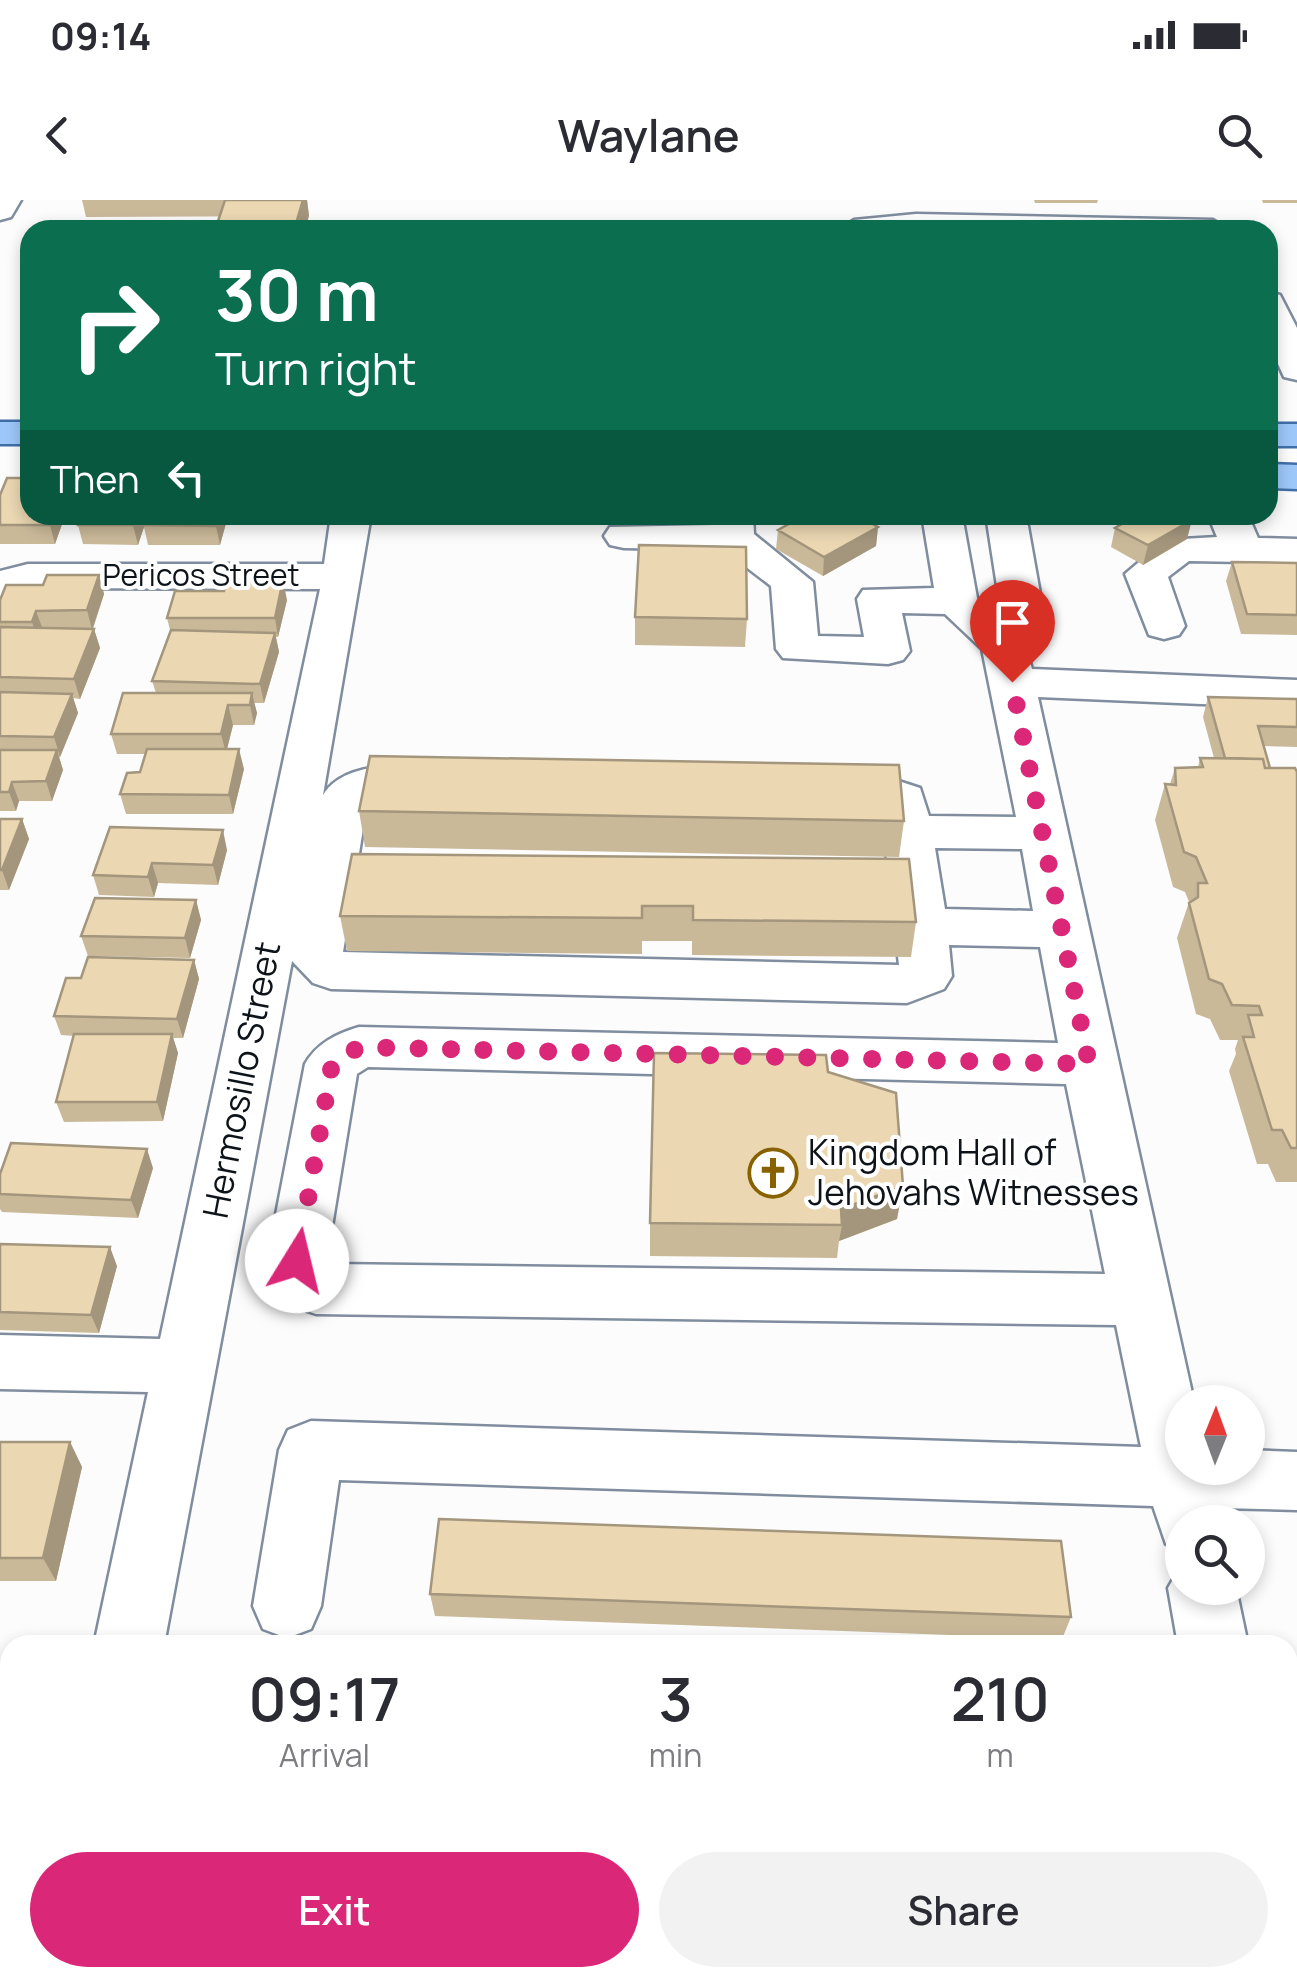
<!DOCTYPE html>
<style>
:root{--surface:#fff;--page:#f2f2f3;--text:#2b2b33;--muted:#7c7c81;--accent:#db2777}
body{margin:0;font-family:Manrope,sans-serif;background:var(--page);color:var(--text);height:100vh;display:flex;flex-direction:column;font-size:38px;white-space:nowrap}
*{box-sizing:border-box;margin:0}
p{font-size:32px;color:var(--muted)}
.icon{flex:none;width:55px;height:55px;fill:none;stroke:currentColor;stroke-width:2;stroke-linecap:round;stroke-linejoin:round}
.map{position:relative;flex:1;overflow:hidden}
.details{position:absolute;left:0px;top:1435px;width:1298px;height:352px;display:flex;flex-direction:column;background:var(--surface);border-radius:30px 30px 0 0;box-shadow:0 5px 15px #0003}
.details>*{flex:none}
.guide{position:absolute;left:20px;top:20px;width:1258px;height:305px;border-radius:30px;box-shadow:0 5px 15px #0003;background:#0b6e4f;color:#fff;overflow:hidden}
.needle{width:65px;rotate:1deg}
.fabs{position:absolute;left:1165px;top:1185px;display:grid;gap:20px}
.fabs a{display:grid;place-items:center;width:100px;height:100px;border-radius:50%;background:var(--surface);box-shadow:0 5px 15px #0003;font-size:50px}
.pin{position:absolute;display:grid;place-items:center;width:85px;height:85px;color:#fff;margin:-102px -42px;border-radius:50% 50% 50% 0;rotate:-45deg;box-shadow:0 0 10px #0007}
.pin .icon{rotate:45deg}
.me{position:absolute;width:110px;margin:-55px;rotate:9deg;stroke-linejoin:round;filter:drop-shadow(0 0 8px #0008)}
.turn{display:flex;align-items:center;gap:35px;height:210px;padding:0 30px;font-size:45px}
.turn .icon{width:130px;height:130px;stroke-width:2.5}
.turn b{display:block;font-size:70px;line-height:85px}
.then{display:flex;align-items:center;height:95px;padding:0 30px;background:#0003;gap:20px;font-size:38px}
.eta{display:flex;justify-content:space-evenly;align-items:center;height:170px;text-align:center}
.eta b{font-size:60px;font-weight:600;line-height:70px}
.primary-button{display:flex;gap:20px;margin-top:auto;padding:20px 30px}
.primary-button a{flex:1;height:115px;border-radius:60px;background:var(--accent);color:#fff;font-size:40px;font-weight:600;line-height:115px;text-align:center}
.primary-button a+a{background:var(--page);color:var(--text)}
.status{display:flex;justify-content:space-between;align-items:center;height:70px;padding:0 50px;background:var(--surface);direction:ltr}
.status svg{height:28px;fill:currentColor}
header{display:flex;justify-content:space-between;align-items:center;height:130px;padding:0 30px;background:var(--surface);font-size:45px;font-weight:600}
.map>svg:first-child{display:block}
</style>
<div class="status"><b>09:14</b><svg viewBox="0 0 49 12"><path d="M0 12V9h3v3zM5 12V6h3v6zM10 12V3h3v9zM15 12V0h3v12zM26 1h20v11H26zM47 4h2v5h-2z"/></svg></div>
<header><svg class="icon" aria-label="back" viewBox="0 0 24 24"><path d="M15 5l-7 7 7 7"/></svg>Waylane<svg class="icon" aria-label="search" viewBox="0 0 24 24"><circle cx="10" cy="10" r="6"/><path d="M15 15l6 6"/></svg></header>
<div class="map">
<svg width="1297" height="1787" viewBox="0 0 1297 1787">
<rect width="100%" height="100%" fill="#fcfcfc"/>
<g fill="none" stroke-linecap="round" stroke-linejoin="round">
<g stroke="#7f8d9f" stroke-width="5">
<path id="minor" d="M0,0H21L11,17L0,20Z
M916,14L1213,20L1229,30H838L854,20Z
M1268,92L1280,95L1297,128V180L1284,177L1268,142Z
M331,315H371L323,595C347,557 419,564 458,574L465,585L458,596L441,600H371L367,604L343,752L899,765L881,608L810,600L803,589L810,578L877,574L920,588L929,616L1016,617L982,449L945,414L902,413L910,451L903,460L888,464L783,458L776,449L771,386L724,350L624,348L610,345L604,336L610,327L713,325V315H753L754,334L813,382L818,436L864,437L857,399L863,390L934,388L922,315H962L977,398L994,413L999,399L986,315H1026L1041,399L1025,445L1032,469L1297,480V508L1038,497L1194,1202H1182V1268H1248V1250L1297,1252V1310L1219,1308L1222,1322H1182V1350L1166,1344L1153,1306L339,1280L321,1406L311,1429L287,1438L263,1429L253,1406L279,1250L288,1230L311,1221L1141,1247L1116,1125L316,1114L295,1107L267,1061L305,864C317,843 336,834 359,827L1058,843L1040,747L949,745L952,776L944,789L907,803L331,789L313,783L292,761L164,1445H94L148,1192L0,1189V1135L160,1139L320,389L30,388L0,397V371L28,364H324ZM935,648L1022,649L1033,711L945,709ZM368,867L1066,884L1105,1074L332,1064L327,1057L357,874Z
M1208,315H1248L1258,338L1297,339V363L1189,361L1168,377L1185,426L1179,435L1164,439L1149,435L1125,374L1165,340L1217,337Z
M1182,1364V1388H1236L1248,1445H1178L1168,1388Z
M1288,1743L1297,1747V1787H1241L1239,1778H1288Z
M24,1778H102L100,1787H22Z
M582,1778H1127L1131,1787H586Z"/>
</g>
<g stroke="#406fa8" stroke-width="5">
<path id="major" d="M0,222H30V244H0Z
M1268,224H1297V246H1268Z
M1268,264L1297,265V289L1268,288Z"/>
</g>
<use href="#minor" fill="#fff" fill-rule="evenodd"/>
<use href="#major" fill="#9dc7f9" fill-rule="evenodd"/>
</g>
<path fill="#cab999" d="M82,0H307L309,16L86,17Z
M1034,0H1098L1097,3H1035Z
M1262,0H1297V3H1263Z
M0,295L30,315H65L55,344H0Z
M147,315H249L228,316L220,345H148L144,327L138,345L83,344L78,325L146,319Z
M878,327L876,346L823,376L776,349L778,330Z
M1115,328L1187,339L1143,365L1111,347Z
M1232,362L1297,363V435L1241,434L1226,381Z
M99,375L104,394L93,429H94L100,448L80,499L73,498L78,513L60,557H59L63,570L52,601H19L16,611H0V400Z
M287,400L278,437H276L279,452L264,503H254L257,513L254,525H233L227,549L244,569L233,614H126L120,594L140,572L146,554H117L111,534L156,493L152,481L170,430L167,418Z
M635,417L747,419L745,447L635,445Z
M1208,497L1297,499V547L1264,546L1270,568L1297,572V982H1276L1268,964H1257L1229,871L1236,854L1235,849L1238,840H1220L1210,819L1196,814L1177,738L1189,702L1185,692L1173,687L1155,620L1165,584H1170L1175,568L1198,567L1200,558H1214L1203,517Z
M359,611L904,621L899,657L365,647Z
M0,619H22L29,639L9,690H0Z
M110,627L227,650L218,685L158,683L154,697L99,695L93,675Z
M352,654L916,722L911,757L692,755V741H642V754L347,751L340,716Z
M196,700L201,720L190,758L88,756L81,736Z
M194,760L199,779L183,838H173L178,853L163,921L64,922L56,902L74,836L61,835L54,816L81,778Z
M828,872L903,986L897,1019L839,1041L837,1058L650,1056V1023Z
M153,968L138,1018L2,1012L0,1009V974Z
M0,1044L117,1066L99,1133L0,1130Z
M0,1242H70L82,1267L56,1381H0Z
M430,1394L1071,1417L1062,1439L435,1416Z"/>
<path fill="#a4967d" d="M303,0H307L309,16L305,30H294Z
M53,315L65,316L55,344L50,325Z
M137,315H145L146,321L138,345L133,325Z
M219,315L228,316L220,345L216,326Z
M1192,320L1187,339L1143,365L1148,345Z
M878,327L876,346L823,376L824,357Z
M99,375L104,394L92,430L87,410Z
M283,380L287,400L278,437L275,418Z
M36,411L43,430L38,441L32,422Z
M94,429L100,448L80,499L74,479Z
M275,433L279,452L264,503L260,484Z
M252,493L257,513L254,525L250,505Z
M72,494L78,513L60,557L54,537Z
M228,505L233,525L226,553L221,534Z
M239,549L244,569L233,614L229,595Z
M57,550L63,570L52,601L46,581Z
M12,582L19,601L16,611L9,592Z
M22,619L29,639L9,690L2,670Z
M223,630L227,650L218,685L213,665Z
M152,663L158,683L154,697L148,677Z
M196,700L201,720L190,758L185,738Z
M194,760L199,779L183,838L177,819Z
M172,834L178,853L163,921L157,902Z
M147,949L153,968L138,1018L131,1000Z
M903,986L897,1019L839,1041L842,1025L841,1009Z
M110,1047L117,1066L99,1133L91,1115Z
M70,1242L82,1267L56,1381L43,1358Z"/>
<path fill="#ebd7b2" stroke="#a4967d" stroke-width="2.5" d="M225,0H303L294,30H215Z
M1023,24L1130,26L1132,30H1024Z
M7,278H30V315H53L50,325H0V295Z
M81,315H137L133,325H78Z
M147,315H219L216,326L143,325Z
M805,315H857L878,327L824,357L778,330Z
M1137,315H1183L1192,320L1148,345L1115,328Z
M639,345L746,347L747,419L635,417Z
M1232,362L1297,363V415L1247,414Z
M47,375H99L87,410L36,411L32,422H0V400L6,385H43Z
M227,380H283L275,418H167L175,391H224Z
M0,427L94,429L74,479L0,477Z
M171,430L275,433L260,484L152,481Z
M0,492L72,494L54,537L0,536Z
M123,493H252L250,505H228L221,534H111Z
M1208,497L1297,499V527L1258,526L1270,568H1265L1263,559L1225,558Z
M147,549H239L229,595L120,594L127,573L140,572Z
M0,550H57L46,581L12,582L9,592H0Z
M370,556L899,565L904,621L359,611Z
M1200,558L1263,559L1265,568H1295L1297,572V948H1291L1282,930H1272L1243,837H1254L1248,815H1262L1259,806L1232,805L1222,784L1209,779L1189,703L1198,697V683H1207L1196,657L1184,652L1165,584L1176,585L1175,568L1203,567Z
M0,619H22L2,670H0Z
M110,627L223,630L213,665L152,663L148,677L93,675Z
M352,654L909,659L916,722L693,720V706H642V718L340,716Z
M95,698L196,700L185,738L81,736Z
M88,757L194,760L177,819L54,816L66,778H81Z
M74,834H172L157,902H56Z
M654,853L826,855L828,872L896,893L903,986L841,1009L842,1025L650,1023Z
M11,943L147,949L131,1000L0,994V974Z
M0,1044L110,1047L91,1115L0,1112Z
M0,1242H70L43,1358H0Z
M439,1319L1061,1341L1071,1417L430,1394Z"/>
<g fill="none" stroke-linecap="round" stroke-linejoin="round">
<path stroke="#db2777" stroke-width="18" stroke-dasharray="0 32.4" d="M297,1061L332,864L359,847L1089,864L1012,482"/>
</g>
<defs>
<g id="church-ring" transform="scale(2.5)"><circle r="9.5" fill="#fff" stroke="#886200" stroke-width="1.5"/><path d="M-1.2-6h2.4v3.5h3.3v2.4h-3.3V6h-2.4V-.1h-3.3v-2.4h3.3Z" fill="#886200"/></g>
</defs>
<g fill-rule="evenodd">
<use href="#church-ring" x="773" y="973"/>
</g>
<g text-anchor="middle" stroke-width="8" stroke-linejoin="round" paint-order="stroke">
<g font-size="30" fill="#0d1319" stroke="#fff">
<text x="201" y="386">Pericos Street</text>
</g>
<g font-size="35" fill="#0d1319" stroke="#fff">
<text transform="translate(242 880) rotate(-79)" y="12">Hermosillo Street</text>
</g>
<g font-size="35" fill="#0d1319" stroke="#fff" text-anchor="start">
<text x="808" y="965">Kingdom Hall of<tspan x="808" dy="40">Jehovahs Witnesses</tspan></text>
</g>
</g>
</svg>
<div class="fabs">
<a><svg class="needle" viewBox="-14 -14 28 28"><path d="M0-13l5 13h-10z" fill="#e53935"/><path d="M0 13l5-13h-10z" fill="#7c7c81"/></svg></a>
<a><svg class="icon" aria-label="search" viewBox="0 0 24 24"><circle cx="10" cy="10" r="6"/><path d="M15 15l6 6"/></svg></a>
</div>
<div class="pin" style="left:1012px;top:482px;background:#d93025"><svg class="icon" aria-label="arrive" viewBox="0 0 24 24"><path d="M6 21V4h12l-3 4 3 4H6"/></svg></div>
<svg class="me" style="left:297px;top:1061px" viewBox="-20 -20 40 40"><circle r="19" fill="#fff"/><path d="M0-13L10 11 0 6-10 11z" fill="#db2777"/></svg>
<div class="guide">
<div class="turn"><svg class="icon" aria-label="right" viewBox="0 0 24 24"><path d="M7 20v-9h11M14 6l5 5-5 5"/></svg><div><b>30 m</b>Turn right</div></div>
<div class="then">Then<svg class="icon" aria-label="left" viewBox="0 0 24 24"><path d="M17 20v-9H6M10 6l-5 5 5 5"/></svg></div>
</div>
<section class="details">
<div class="eta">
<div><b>09:17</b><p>Arrival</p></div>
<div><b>3</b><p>min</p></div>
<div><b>210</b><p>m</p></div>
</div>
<div class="primary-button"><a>Exit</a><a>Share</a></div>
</section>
</div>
